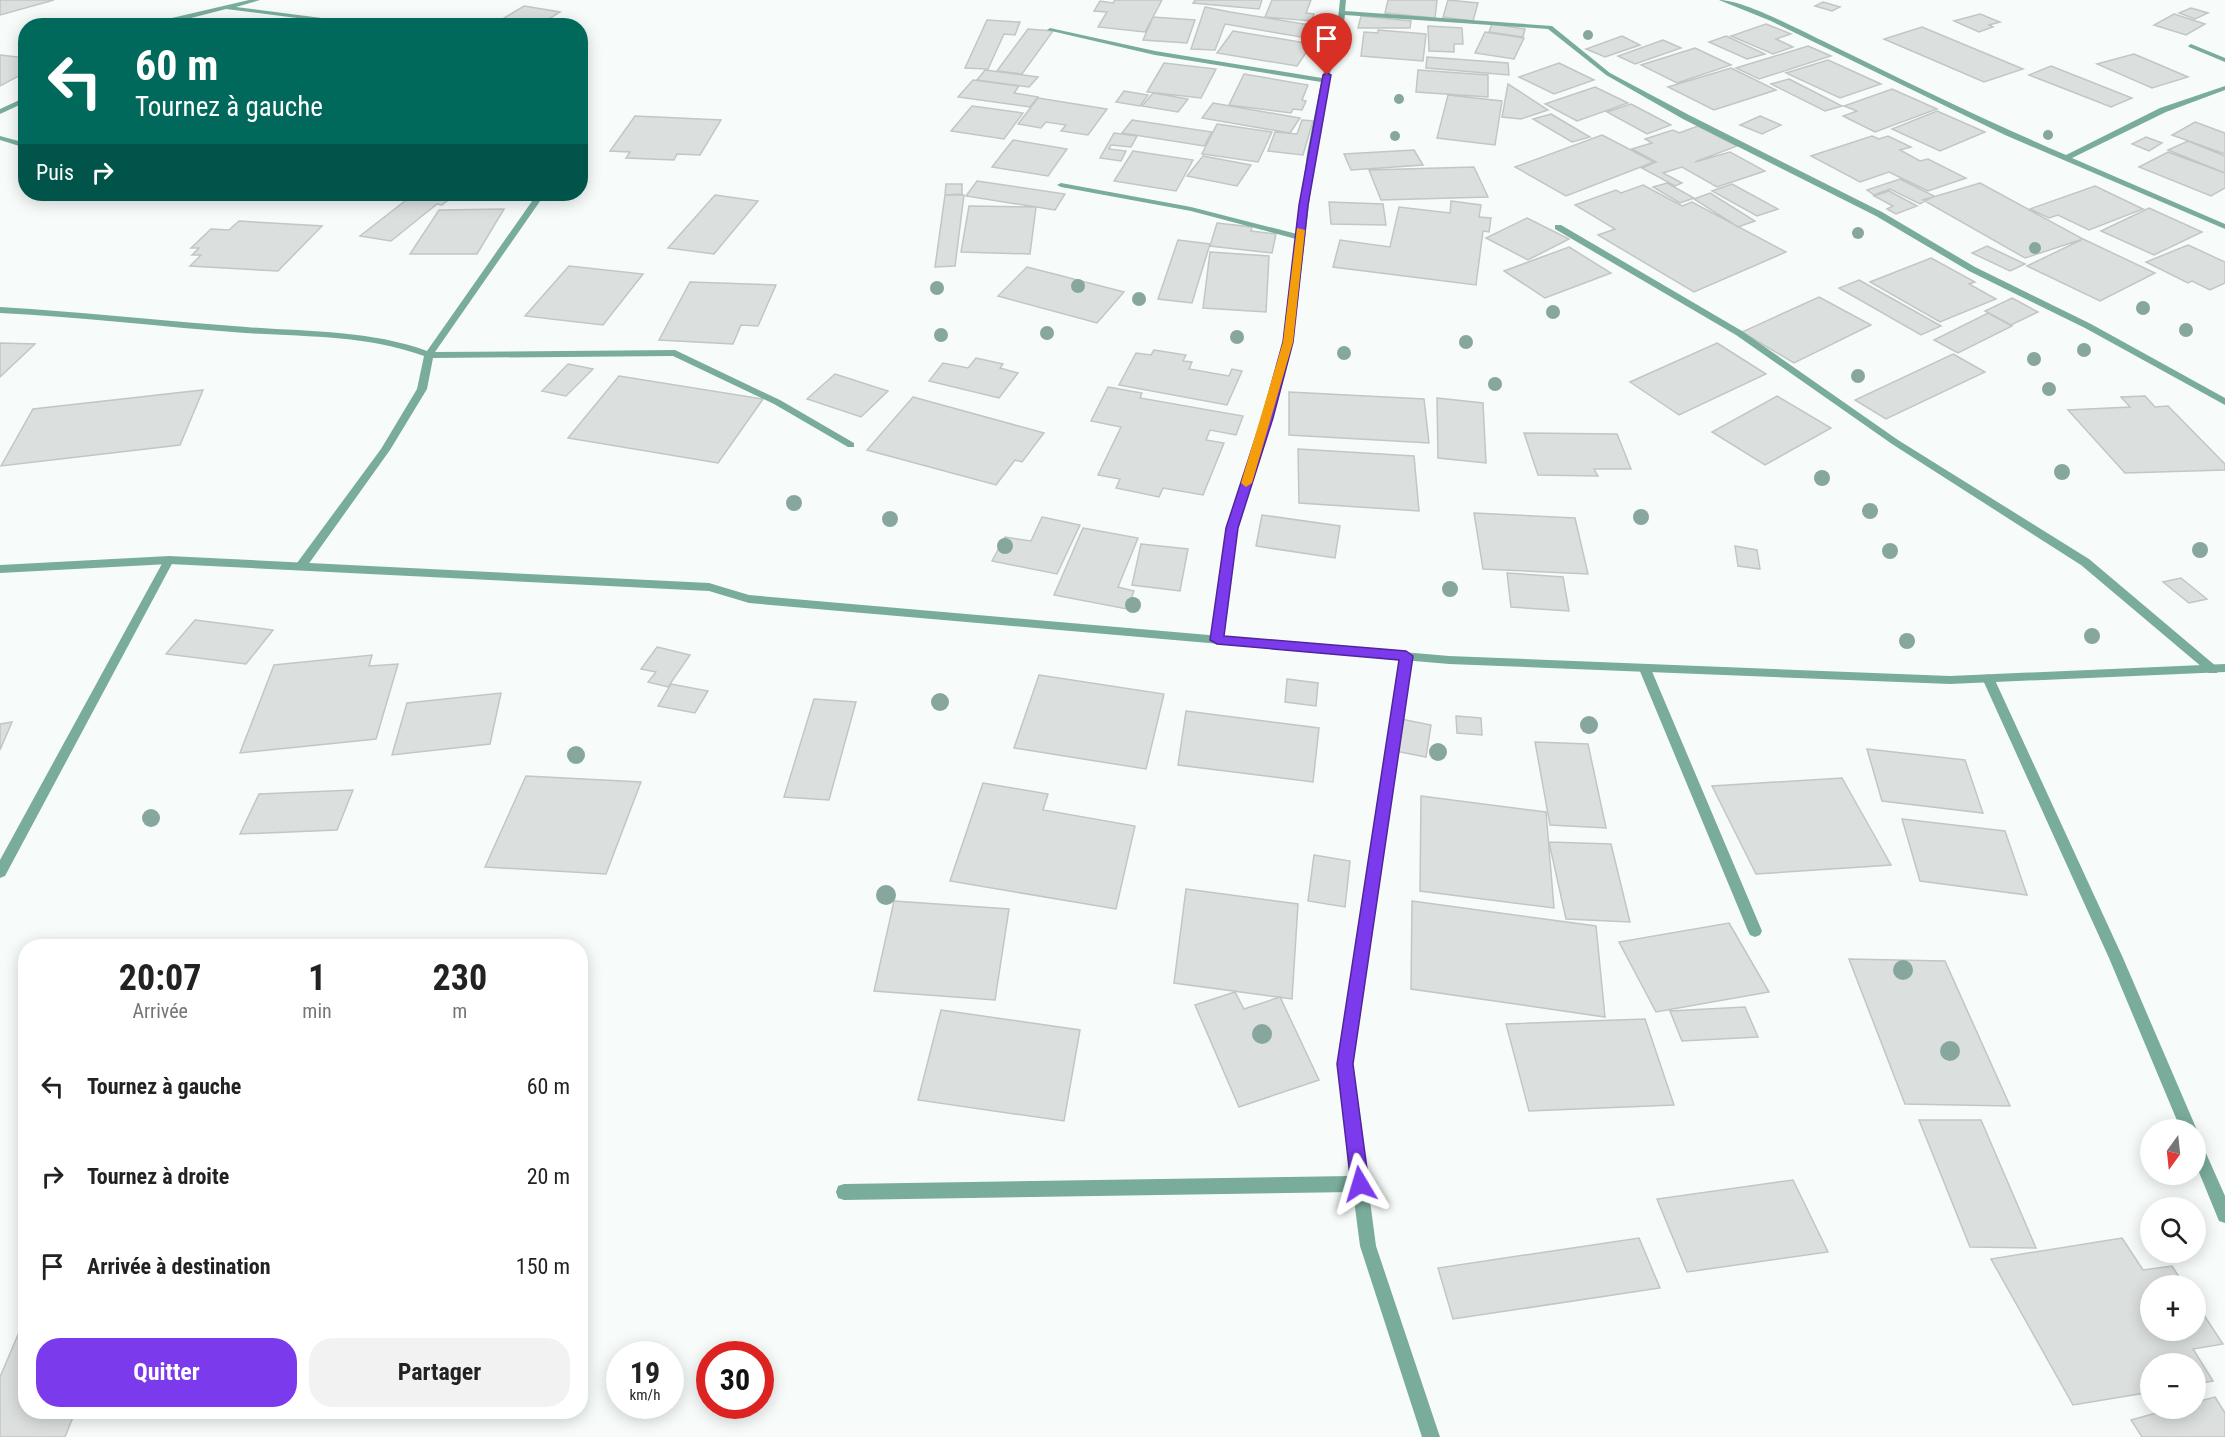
<!DOCTYPE html>
<html lang="fr">
<meta charset="utf-8">
<style>
:root{--surface:#fff;--page:#f2f2f2;--text:#222;--muted:#767676;--accent:#7c3aed}
body{margin:0;font-family:"Roboto Condensed",sans-serif;background:var(--page);color:var(--text);height:100vh;display:flex;flex-direction:column;font-size:22px;white-space:nowrap}
*{box-sizing:border-box;margin:0}
p{font-size:20px;color:var(--muted)}
.icon{flex:none;width:33px;height:33px;fill:none;stroke:currentColor;stroke-width:2;stroke-linecap:round;stroke-linejoin:round}
.map{position:relative;flex:1;overflow:hidden}
.side{position:absolute;left:18px;top:939px;width:570px;height:480px;display:flex;flex-direction:column;background:var(--surface);border-radius:24px;box-shadow:0 3px 15px #0003}
.side>*{flex:none}
.top-card{position:absolute;left:18px;top:18px;width:570px;height:183px;border-radius:24px;box-shadow:0 3px 15px #0003;background:#00695c;color:#fff;overflow:hidden}
.needle{width:39px;rotate:195deg}
.buttons{position:absolute;left:2140px;top:1119px;display:grid;gap:12px}
.buttons a{display:grid;place-items:center;width:66px;height:66px;border-radius:50%;background:var(--surface);box-shadow:0 3px 15px #0003;font-size:30px}
.speed{position:absolute;left:606px;top:1341px;display:flex;gap:12px;font-size:30px;font-weight:700;text-align:center}
.speed>*{display:grid;place-content:center;width:78px;height:78px;border-radius:50%;background:var(--surface);box-shadow:0 3px 15px #0003;line-height:1}
.speed small{font-size:15px;font-weight:400}
.speed .limit{border:9px solid #d22;background:#fff;color:#111}
.pin{position:absolute;display:grid;place-items:center;width:51px;height:51px;color:#fff;margin:-62px -26px;border-radius:50% 50% 50% 0;rotate:-45deg;box-shadow:0 0 6px #0007}
.pin .icon{rotate:45deg}
.me{position:absolute;width:66px;margin:-33px;rotate:353deg;stroke-linejoin:round;filter:drop-shadow(0 0 4px #0008)}
.turn{display:flex;align-items:center;gap:21px;height:126px;padding:0 18px;font-size:27px}
.turn .icon{width:78px;height:78px;stroke-width:2.5}
.turn b{display:block;font-size:42px;line-height:51px}
.then{display:flex;align-items:center;height:57px;padding:0 18px;background:#0003;gap:12px;font-size:22px}
.eta{display:flex;justify-content:space-evenly;align-items:center;height:102px;text-align:center}
.eta b{font-size:36px;font-weight:700;line-height:42px}
.primary-button{display:flex;gap:12px;margin-top:auto;padding:12px 18px}
.primary-button a{flex:1;height:69px;border-radius:24px;background:var(--accent);color:#fff;font-size:24px;font-weight:700;line-height:69px;text-align:center}
.primary-button a+a{background:var(--page);color:var(--text)}
ul{padding:0;list-style:none}
li{display:flex;align-items:center;gap:18px;height:90px;padding:0 18px}
li div{flex:1}
li b{display:block;font-size:22px}
li em{font-style:normal}
.map>svg:first-child{display:block}
</style>
<div class="map">
<svg width="2225" height="1437" viewBox="0 0 2225 1437">
<rect width="100%" height="100%" fill="#f7fcfa"/>
<path fill="#dbe0de" stroke="#c2c6c4" stroke-width="1.5" d="M0,0H54L0,15Z
M1115,0H1162L1145,32L1098,27L1107,12L1094,11L1100,1L1113,3Z
M1195,0H1262L1259,9L1193,3Z
M1272,0H1311L1306,13L1314,14L1312,21L1265,17Z
M1388,0H1437L1435,18L1385,13Z
M1448,0L1478,3L1473,21L1443,17Z
M1823,2L1840,7L1832,11L1815,6Z
M524,6L560,12L538,26H491Z
M1205,7L1230,12L1323,27L1319,40L1225,24L1215,50L1191,49Z
M2191,8L2208,13L2195,19L2179,13Z
M1980,14L2000,22L1989,25L1993,27L1979,32L1954,21Z
M2174,14L2205,24L2186,35L2154,25Z
M1361,16L1411,21L1410,28H1358Z
M1153,17L1195,20L1187,43L1143,40Z
M987,20L1020,22L1015,35L1004,34L988,69L965,68Z
M1492,24L1525,29L1523,37L1489,32Z
M1766,24L1791,34L1776,39L1793,47L1773,54L1731,36Z
M1428,26L1462,28L1463,44H1454V52L1429,51Z
M1922,27L2023,69L1984,82L1884,39Z
M1028,29L1053,31L1022,74L997,71Z
M1378,30L1426,34L1423,61L1361,56L1364,32L1378,33Z
M1233,31L1312,44L1297,66L1217,53Z
M1485,32L1524,38L1514,59L1475,53Z
M1622,36L1640,45L1605,57L1586,49Z
M1726,36L1765,54L1747,59L1709,42Z
M1663,40L1681,48L1635,64L1618,56Z
M1808,46L1831,56L1759,79L1736,68Z
M1695,48L1731,65L1677,83L1641,65Z
M2134,54L2188,77L2152,88L2097,64Z
M0,55L26,58V72L0,86Z
M1427,57L1508,63L1509,75L1426,68Z
M1828,60L1881,84L1840,98L1786,73Z
M1164,63L1216,69L1201,98L1147,92Z
M1559,63L1594,80L1554,94L1519,77Z
M2051,66L2132,98L2111,107L2029,75Z
M1731,68L1776,90L1714,110L1668,87Z
M985,70L1038,77L1029,87L977,80Z
M1418,70L1488,75V97L1416,92Z
M1244,74L1308,85L1302,100L1306,101L1302,110L1293,109L1291,113L1229,105Z
M1789,79L1842,106L1825,111L1771,84Z
M973,80L1019,86L1014,93L1038,97L1030,107L958,97Z
M1508,84L1548,110L1521,119L1502,117Z
M1595,87L1628,103L1577,121L1545,104Z
M1892,89L1937,109L1875,132L1843,116L1857,111L1844,106Z
M1124,91L1148,95L1140,106L1116,102Z
M1153,93L1188,99L1178,112L1142,106Z
M1448,95L1502,101L1495,145L1437,138Z
M1038,98L1107,109L1088,135L1061,131L1066,125L1046,122L1041,128L1018,124Z
M1213,103L1300,118L1290,133L1202,118Z
M1631,104L1671,125L1647,134L1607,112Z
M972,106L1023,113L1004,139L951,131Z
M1937,111L1985,132L1940,151L1892,129Z
M1551,114L1590,137L1572,142L1533,119Z
M635,116L721,120L700,155L677,154L674,160L626,158L630,152L610,151Z
M1760,116L1781,125L1762,134L1740,125Z
M1132,120L1212,132L1204,146L1122,133Z
M1302,120L1313,121L1303,155L1268,151L1275,132L1297,134Z
M2195,122L2225,133V154L2172,135Z
M1217,124L1272,132L1258,162L1202,154Z
M1698,126L1737,146L1695,162L1730,152L1765,171L1717,187L1682,167L1663,173L1682,183L1675,186L1642,168L1656,162L1632,149L1652,143L1645,139L1673,130L1679,133Z
M1114,133L1137,136L1131,147L1111,145L1109,149L1126,151L1121,161L1100,158Z
M1602,135L1654,162L1566,196L1515,167Z
M1872,136L1879,139L1888,136L1911,147L1900,150L1920,161L1928,159L1966,178L1928,191L1889,172L1860,182L1811,156Z
M2146,137L2162,143L2149,151L2132,144Z
M1013,140L1067,149L1048,176L992,167Z
M2188,141L2225,156V173L2168,150Z
M1414,150L1423,165L1351,170L1344,154Z
M1133,151L1193,160L1176,191L1114,181Z
M2168,152L2225,173V188L2211,196L2139,167Z
M1203,156L1251,165L1237,186L1187,176Z
M1474,167L1488,197L1381,200L1369,170Z
M1900,179L1934,196L1920,204L1890,189L1874,195L1867,190Z
M977,181L1065,194L1055,210L966,196Z
M1667,183L1694,198L1680,203L1653,187Z
M1980,183L2083,239L2025,258L1923,200Z
M946,184H962V194L945,195Z
M1732,184L1778,209L1757,216L1712,191Z
M1643,185L1682,206L1692,202L1786,252L1694,292L1598,235L1615,229L1575,205L1616,190L1621,193Z
M2095,186L2143,209L2089,230L2058,215L2049,218L2030,209Z
M1889,191L1917,206L1896,214L1887,209L1893,206L1874,196Z
M1710,193L1755,221L1738,227L1694,199Z
M414,194H456L442,205L437,204L391,241L360,236Z
M715,195L758,201L714,254L668,248Z
M945,195H964L955,266L935,267Z
M1451,201L1481,205L1479,217L1491,218L1489,232L1483,231L1476,285L1333,267L1340,240L1390,247L1399,207L1450,213Z
M1329,202L1383,204L1386,225L1331,224Z
M969,206L1036,207L1030,254L961,252Z
M2149,208L2202,232L2154,255L2101,231Z
M504,209L477,254H410L439,210Z
M1527,218L1569,239L1528,260L1486,238Z
M239,221L322,226L278,271L190,266L201,255H192L199,248H191L211,229L229,230Z
M1217,223L1252,227L1251,231L1276,234L1272,253L1210,246Z
M2083,239L2155,273L2100,301L2027,266Z
M1178,240L1210,244L1192,303L1158,299Z
M2188,245L2225,262V283L2210,290L2192,281L2188,283L2146,262Z
M1987,246L2025,264L2010,271L1972,253Z
M1569,247L1611,273L1545,298L1504,271Z
M1210,252L1269,256L1266,312L1203,308Z
M1931,258L1975,282L1969,284L1996,299L1940,322L1870,282Z
M569,266L643,274L603,325L525,316Z
M1027,267L1124,292L1097,323L998,296Z
M1859,280L1941,326L1921,335L1839,288Z
M690,282L776,285L758,326L741,325L733,344L659,340Z
M1819,297L1871,325L1794,363L1742,332Z
M2012,298L2038,312L2011,325L1985,311Z
M1988,313L2012,326L1958,353L1934,340Z
M0,343L35,344L0,377Z
M1717,343L1766,374L1679,415L1630,382Z
M1154,350L1186,355L1183,361L1192,362L1189,369L1229,376L1232,369L1242,371L1227,405L1119,385L1136,353L1151,355Z
M1953,354L1985,372L1886,419L1855,400Z
M976,358L1003,364L1000,368L1018,373L999,398L929,381L943,363L968,368Z
M568,364L593,369L566,396L542,391Z
M835,374L888,391L861,417L807,399Z
M619,376L763,399L718,463L568,438Z
M1108,387L1142,393L1140,398L1243,416L1236,435L1210,430L1206,440L1224,443L1203,495L1163,488L1159,497L1116,488L1120,479L1098,475L1121,427L1091,421Z
M203,390L180,445L1,466L33,409Z
M1289,392L1424,399L1429,443L1289,435Z
M1777,396L1831,428L1765,465L1712,432Z
M2145,396L2155,407L2168,406L2225,464V470L2125,473L2068,410L2130,407L2121,397Z
M913,397L1044,433L1022,462L1015,460L996,485L867,450Z
M1437,398L1483,403L1486,463L1438,458Z
M1524,433L1617,434L1631,469H1594L1598,476L1538,475Z
M1298,449L1414,456L1419,511L1299,503Z
M1474,513L1575,518L1588,574L1483,569Z
M1262,515L1340,526L1335,558L1256,546Z
M1042,517L1080,525L1057,574L992,561L1005,537L1031,541Z
M1083,528L1138,538L1118,587L1134,591L1127,609L1054,595Z
M1141,544L1188,549L1180,591L1132,585Z
M1735,546L1757,550L1760,569L1738,566Z
M1507,573L1563,577L1569,611L1511,607Z
M2181,578L2207,599L2189,603L2163,582Z
M195,620L273,630L246,664L166,654Z
M657,647L690,655L668,687L648,682L656,672L641,669Z
M372,655L369,666L398,664L376,739L240,753L274,665Z
M1039,675L1164,694L1146,769L1014,748Z
M1287,679L1318,683L1316,706L1285,702Z
M671,684L708,691L695,713L658,706Z
M501,693L490,744L392,755L407,703Z
M814,699L856,702L829,800L784,797Z
M1186,711L1319,728L1313,782L1178,765Z
M1456,716L1481,718L1482,735L1457,733Z
M1401,719L1431,725L1426,757L1395,751Z
M12,722L0,750V724Z
M1535,742L1588,744L1606,828L1550,825Z
M1867,749L1965,760L1983,813L1882,801Z
M526,776L641,782L606,874L485,867Z
M1842,778L1891,865L1756,874L1712,786Z
M983,783L1048,794L1043,810L1135,826L1116,909L950,881Z
M353,790L337,830L240,834L259,794Z
M1421,796L1546,812L1554,908L1420,891Z
M1902,819L2005,831L2027,895L1920,881Z
M1549,842L1611,844L1630,922L1566,919Z
M1314,855L1350,861L1345,907L1308,901Z
M1186,889L1298,904L1292,999L1174,983Z
M894,901L1009,909L995,1000L874,991Z
M1412,901L1596,926L1605,1017L1411,989Z
M1729,923L1769,992L1656,1012L1619,942Z
M1849,959L1945,961L2010,1106L1905,1104Z
M1235,992L1244,1009L1280,997L1319,1080L1239,1107L1195,1005Z
M1745,1007L1758,1037L1682,1041L1670,1011Z
M941,1010L1080,1030L1064,1121L918,1100Z
M1645,1019L1674,1105L1529,1111L1506,1024Z
M1919,1120H1981L2036,1248L1970,1247Z
M1793,1180L1828,1252L1687,1272L1657,1199Z
M1639,1238L1660,1288L1453,1319L1438,1268Z
M2122,1238L2143,1270L2172,1266L2185,1286H2151V1330H2196V1303L2223,1344L2193,1349L2213,1381L2196,1384V1364H2151V1392L2073,1405L1991,1259Z
M26,1316V1412H75L65,1437H0V1377Z
M2215,1397L2225,1413V1437H2142L2131,1420L2174,1408H2196V1402Z"/>
<g fill="none" stroke-linecap="round" stroke-linejoin="round">
<path fill="#7aac9c" fill-rule="evenodd" d="M249,0H260L236,7L383,26H360L226,9L160,26H152L159,21Z
M1340,0H1346L1345,11L1552,26L1610,73L1689,115L1882,212L1975,267L2091,324L2225,398V405L2085,328L1969,271L1876,216L1683,119L1606,75L1548,29L1345,15L1343,28L1328,81L1315,153L1293,342L1272,418L1237,528L1223,640L1221,643H1213L1211,640L1227,528L1262,418L1283,342L1296,239L1191,211L1061,187L1057,185L1061,183L1191,207L1297,234L1307,153L1321,82L1155,55L1047,30L1050,28L1155,51L1322,78L1337,28Z
M1719,0C1745,0 1803,32 1829,44C1907,82 1986,121 2066,155L2160,108L2225,86V90L2166,112L2072,158L2225,224V229L2005,135L1771,21Z
M2191,44L2225,58V62L2189,47L2188,46Z
M26,97V102L0,114V109Z
M0,136L26,143V148L0,140Z
M537,194H545L435,352L675,350L780,400L854,443V447H848L774,404L673,356L433,358L427,389L390,450L305,569L301,570L296,566L297,563L381,449L417,389L424,356C366,335 306,337 245,333C163,327 82,317 0,313V307L31,309C103,314 174,322 246,327C307,332 369,330 427,351Z
M1555,225H1561L1742,331L1898,440L2089,559L2217,667L2219,670L2217,673H2209L2081,565L1892,444L1736,335L1555,229Z
M169,556L174,560L5,876L0,878V860L164,560Z
M1406,652L1412,656L1352,1064L1376,1246L1440,1437H1422L1360,1246L1353,1192L844,1200L838,1198L836,1192L838,1186L844,1184L1351,1176L1338,1064L1400,656Z
M1645,665L1651,669L1762,931L1760,935L1755,937L1750,935L1748,931L1639,669Z
M1988,674L1994,678L2123,958L2197,1130L2196,1131V1130H2181L2109,958L1982,678Z
M2196,1139L2201,1142L2225,1196V1223L2219,1221L2196,1165Z"/>
<path fill="#7aac9c" fill-rule="evenodd" d="M169,556L709,583L749,595L1449,656L1950,676L2225,664V672L1950,684L1449,664L749,603L709,591L169,564L0,573V565Z"/>
</g>
<g fill="#87a79e">
<circle cx="1588" cy="35" r="5"/>
<circle cx="1399" cy="99" r="5"/>
<circle cx="2048" cy="135" r="5"/>
<circle cx="1395" cy="136" r="5"/>
<circle cx="1858" cy="233" r="6"/>
<circle cx="2035" cy="248" r="6"/>
<circle cx="1078" cy="286" r="7"/>
<circle cx="937" cy="288" r="7"/>
<circle cx="1139" cy="299" r="7"/>
<circle cx="2143" cy="308" r="7"/>
<circle cx="1553" cy="312" r="7"/>
<circle cx="2186" cy="330" r="7"/>
<circle cx="1047" cy="333" r="7"/>
<circle cx="941" cy="335" r="7"/>
<circle cx="1237" cy="337" r="7"/>
<circle cx="1466" cy="342" r="7"/>
<circle cx="2084" cy="350" r="7"/>
<circle cx="1344" cy="353" r="7"/>
<circle cx="2034" cy="359" r="7"/>
<circle cx="1858" cy="376" r="7"/>
<circle cx="1495" cy="384" r="7"/>
<circle cx="2049" cy="389" r="7"/>
<circle cx="2062" cy="472" r="8"/>
<circle cx="1822" cy="478" r="8"/>
<circle cx="794" cy="503" r="8"/>
<circle cx="1870" cy="511" r="8"/>
<circle cx="1641" cy="517" r="8"/>
<circle cx="890" cy="519" r="8"/>
<circle cx="1005" cy="546" r="8"/>
<circle cx="2200" cy="550" r="8"/>
<circle cx="1890" cy="551" r="8"/>
<circle cx="1450" cy="589" r="8"/>
<circle cx="1133" cy="605" r="8"/>
<circle cx="2092" cy="636" r="8"/>
<circle cx="1907" cy="641" r="8"/>
<circle cx="940" cy="702" r="9"/>
<circle cx="1589" cy="725" r="9"/>
<circle cx="1438" cy="752" r="9"/>
<circle cx="576" cy="755" r="9"/>
<circle cx="151" cy="818" r="9"/>
<circle cx="886" cy="895" r="10"/>
<circle cx="1903" cy="970" r="10"/>
<circle cx="1262" cy="1034" r="10"/>
<circle cx="1950" cy="1051" r="10"/>
</g>
<path fill="#7c3aed" stroke="#51269a" stroke-width="1.5" d="M1327,73L1331,75L1308,205L1293,342L1273,418L1238,528L1224,636L1406,651L1413,656L1353,1064L1369,1184L1366,1191L1360,1193L1354,1191L1351,1184L1337,1064L1399,660L1217,644L1210,640L1226,528L1262,418L1283,342L1299,205L1323,75Z"/>
<path fill="#f59e0b" d="M1297,228L1305,230L1293,342L1252,483L1246,487L1241,483L1283,342Z"/>
</svg>
<div class="buttons">
<a><svg class="needle" viewBox="-14 -14 28 28"><path d="M0-13l5 13h-10z" fill="#e53935"/><path d="M0 13l5-13h-10z" fill="#767676"/></svg></a>
<a><svg class="icon" aria-label="search" viewBox="0 0 24 24"><circle cx="10" cy="10" r="6"/><path d="M15 15l6 6"/></svg></a>
<a>+</a>
<a>−</a>
</div>
<div class="speed"><div>19<small>km/h</small></div><div class="limit">30</div></div>
<div class="pin" style="left:1327px;top:75px;background:#d93025"><svg class="icon" aria-label="arrive" viewBox="0 0 24 24"><path d="M6 21V4h12l-3 4 3 4H6"/></svg></div>
<svg class="me" style="left:1360px;top:1184px" viewBox="-20 -20 40 40"><path d="M0-17L14 15 0 8-14 15z" fill="#7c3aed" stroke="#fff" stroke-width="4"/></svg>
<div class="top-card">
<div class="turn"><svg class="icon" aria-label="left" viewBox="0 0 24 24"><path d="M17 20v-9H6M10 6l-5 5 5 5"/></svg><div><b>60 m</b>Tournez à gauche</div></div>
<div class="then">Puis<svg class="icon" aria-label="right" viewBox="0 0 24 24"><path d="M7 20v-9h11M14 6l5 5-5 5"/></svg></div>
</div>
<section class="side">
<div class="eta">
<div><b>20:07</b><p>Arrivée</p></div>
<div><b>1</b><p>min</p></div>
<div><b>230</b><p>m</p></div>
</div>
<ul>
<li><svg class="icon" aria-label="left" viewBox="0 0 24 24"><path d="M17 20v-9H6M10 6l-5 5 5 5"/></svg><div><b>Tournez à gauche</b></div><em>60 m</em></li>
<li><svg class="icon" aria-label="right" viewBox="0 0 24 24"><path d="M7 20v-9h11M14 6l5 5-5 5"/></svg><div><b>Tournez à droite</b></div><em>20 m</em></li>
<li><svg class="icon" aria-label="arrive" viewBox="0 0 24 24"><path d="M6 21V4h12l-3 4 3 4H6"/></svg><div><b>Arrivée à destination</b></div><em>150 m</em></li>
</ul>
<div class="primary-button"><a>Quitter</a><a>Partager</a></div>
</section>
</div>
